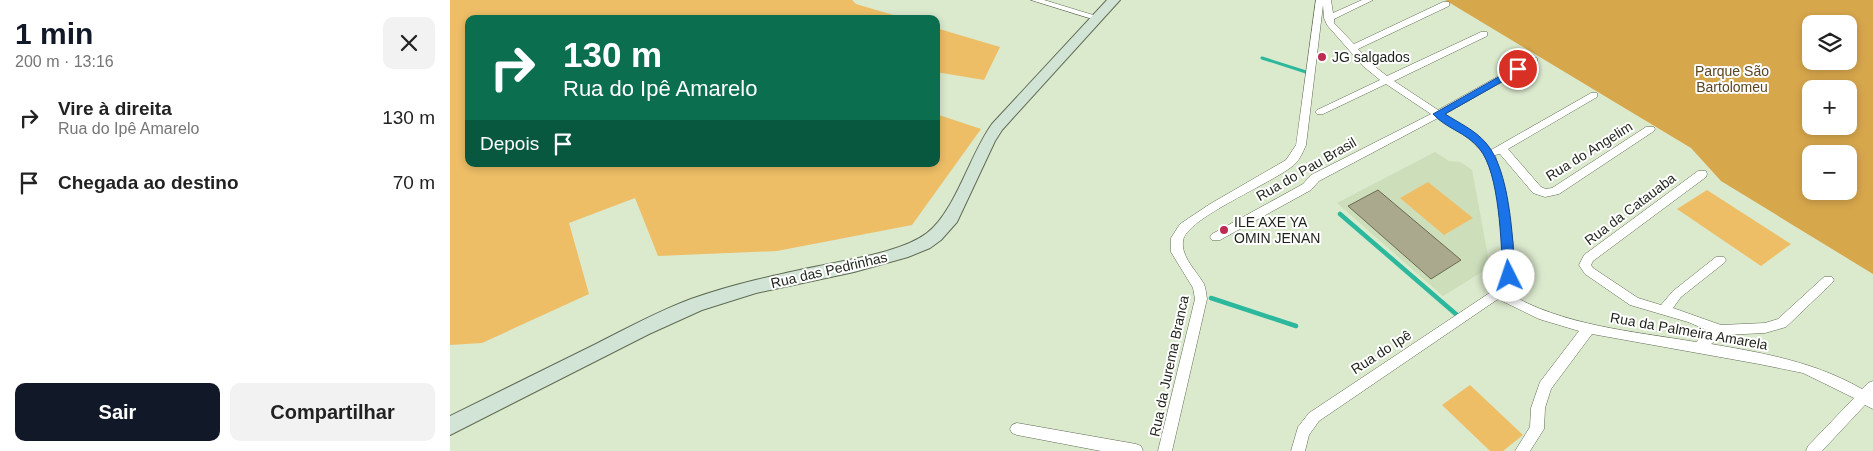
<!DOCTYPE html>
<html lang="pt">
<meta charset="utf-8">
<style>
:root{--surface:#fff;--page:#f2f2f2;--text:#222;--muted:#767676;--accent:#111827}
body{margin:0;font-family:Arial,sans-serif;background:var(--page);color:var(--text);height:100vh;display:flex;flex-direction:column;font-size:19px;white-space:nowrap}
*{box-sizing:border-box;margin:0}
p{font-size:16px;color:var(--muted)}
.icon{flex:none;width:28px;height:28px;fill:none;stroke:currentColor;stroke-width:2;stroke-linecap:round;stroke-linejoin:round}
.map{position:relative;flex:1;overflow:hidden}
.side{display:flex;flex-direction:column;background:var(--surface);width:450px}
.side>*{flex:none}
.hud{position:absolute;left:15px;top:15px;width:475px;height:152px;border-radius:10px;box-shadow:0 2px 8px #0003;background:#0b6e4f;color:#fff;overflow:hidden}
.controls{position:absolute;left:1352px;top:15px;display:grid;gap:10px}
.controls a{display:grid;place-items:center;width:55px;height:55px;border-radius:10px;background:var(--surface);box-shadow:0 2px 8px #0003;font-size:25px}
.pin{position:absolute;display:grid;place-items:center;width:42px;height:42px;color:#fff;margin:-21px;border:2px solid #fff;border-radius:50%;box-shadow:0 1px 5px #0007}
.me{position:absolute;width:55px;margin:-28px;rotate:356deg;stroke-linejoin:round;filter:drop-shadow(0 0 4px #0008)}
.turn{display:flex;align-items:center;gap:18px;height:105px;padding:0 15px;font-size:22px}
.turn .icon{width:65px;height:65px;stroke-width:2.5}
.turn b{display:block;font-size:35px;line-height:42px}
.then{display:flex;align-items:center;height:48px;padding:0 15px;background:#0003;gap:10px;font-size:19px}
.round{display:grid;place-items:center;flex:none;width:52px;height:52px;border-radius:10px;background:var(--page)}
.summary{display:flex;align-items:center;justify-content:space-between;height:85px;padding:0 15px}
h1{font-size:30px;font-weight:700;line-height:38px;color:var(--accent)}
.button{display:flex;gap:10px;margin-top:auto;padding:10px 15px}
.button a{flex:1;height:58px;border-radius:10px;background:var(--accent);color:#fff;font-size:20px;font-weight:700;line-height:58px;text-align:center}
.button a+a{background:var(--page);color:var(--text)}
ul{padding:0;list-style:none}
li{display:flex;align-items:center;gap:15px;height:65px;padding:0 15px}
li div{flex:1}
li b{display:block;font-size:19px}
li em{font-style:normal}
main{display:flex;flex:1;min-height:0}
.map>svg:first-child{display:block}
</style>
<main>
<section class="side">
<div class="summary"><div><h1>1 min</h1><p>200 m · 13:16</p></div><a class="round"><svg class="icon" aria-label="close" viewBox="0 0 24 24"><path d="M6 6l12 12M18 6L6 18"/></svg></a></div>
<ul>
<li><svg class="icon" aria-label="right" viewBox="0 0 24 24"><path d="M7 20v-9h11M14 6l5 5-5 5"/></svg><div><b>Vire à direita</b><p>Rua do Ipê Amarelo</p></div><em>130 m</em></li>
<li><svg class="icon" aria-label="arrive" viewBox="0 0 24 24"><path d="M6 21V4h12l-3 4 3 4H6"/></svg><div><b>Chegada ao destino</b></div><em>70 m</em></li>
</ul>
<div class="button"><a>Sair</a><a>Compartilhar</a></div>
</section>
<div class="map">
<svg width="1423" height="451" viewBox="0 0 1423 451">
<rect width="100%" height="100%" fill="#dbe9cd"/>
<path fill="#cddebb" d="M985,152L999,161L1010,162L1022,170L1040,267L993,296L887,203Z"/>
<path fill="#eebe67" d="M0,0H402L406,4L457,19H19V164H486V114L531,129L462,225L327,251L208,256L185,198L119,223L139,294L32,343L0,345Z
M486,28L550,47L534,80L486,72Z
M978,182L1023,218L994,235L950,198Z
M1257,190L1341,244L1311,266L1227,209Z
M1020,385L1073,435L1053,451H1040L992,405Z"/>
<path fill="#d7a74c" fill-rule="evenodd" d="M995,0H1423V274L1271,181L1241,148ZM1361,24H1399V61H1361ZM1361,89H1399V126H1361ZM1361,154H1399V191H1361Z"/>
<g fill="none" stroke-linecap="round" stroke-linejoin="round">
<path stroke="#2bb89d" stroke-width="3" d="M812,58L856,72"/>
<path stroke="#2bb89d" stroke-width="4.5" d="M890,214L1007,315
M761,298L846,326"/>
</g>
<path fill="#aba98d" stroke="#6c6a50" d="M928,190L1011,260L981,279L898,206Z"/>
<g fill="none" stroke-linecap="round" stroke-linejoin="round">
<g stroke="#606c53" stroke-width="1">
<path id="street" d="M581,0H594L653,18L649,21Z
M866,0H881L883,13L912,0H923L884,19V23L904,44L993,2H999V6L908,49L919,62L937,76L1031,32H1037V36L944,81L988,110L1081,58H1087V62L995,114L1026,134L1041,150L1141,93H1147V97L1058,149L1091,187L1096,189L1102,188L1196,127H1204L1205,129L1204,131L1109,194L1095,197L1083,193L1050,154L1045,155L1056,192L1063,243L1065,275L1056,292C1113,326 1182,331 1246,342L1259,331L1238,322L1180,305L1135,274L1129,265L1134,255L1248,171H1256L1257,174L1256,177L1143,261L1141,265L1143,268L1188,298L1211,305L1223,291L1266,257H1274L1276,260L1274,263L1231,297L1223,308L1271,325L1315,323L1328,319L1374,277H1382L1384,280L1382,283L1336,327L1315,333L1273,335L1261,344C1314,353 1365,362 1412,389L1418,383L1423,381V409L1415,405L1372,451H1356L1358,446L1404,398L1353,373L1309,364L1142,334L1101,389L1095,408L1094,429L1080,451H1065L1080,427L1081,408L1090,382L1129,331L1089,319L1048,299L869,421L859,435L855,451H841L848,427L859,413L1044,290L1051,281L1053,272C1053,243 1049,173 1031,151C1020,137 1003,128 988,118L869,181L861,190L770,240H762L760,237L762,234L853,184L861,175L981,114L936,84L873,114H867L865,112L867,110L930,80L913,66L877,25L874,18L873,5L856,145C853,152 850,159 845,164C826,182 735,218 733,241C731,257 746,270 754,284C756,289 756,294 757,299L722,451H708L745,299L743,288L721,252V238L730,224L760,204L836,160L846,145Z
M567,423L686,444L691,446L693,451H651L567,435L562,433L560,429L562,425Z"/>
</g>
<g stroke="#606c53" stroke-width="2">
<path id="secondary" d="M657,0H670L552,130L545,141L507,222L491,240L480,248L458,257L404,272L306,293L252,310L199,334L0,435V416C49,392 97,368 146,344C177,328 209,311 241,299C283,284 326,275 369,266C401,259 452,252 477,233C505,212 520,154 542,124Z"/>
</g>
<use href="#street" fill="#fff" fill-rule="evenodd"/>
<use href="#secondary" fill="#d1e4d6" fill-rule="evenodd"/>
</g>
<path fill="#1a73e8" stroke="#114b97" d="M1068,66L1071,67V71L995,114C1009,123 1025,130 1036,143C1060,170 1063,240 1065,276L1063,279H1055L1053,276C1051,244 1050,173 1029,148C1017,133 995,128 983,114Z"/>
<g fill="#bb2b54" stroke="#fff" stroke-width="2">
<circle cx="872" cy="57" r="5"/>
<circle cx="774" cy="230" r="5"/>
</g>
<g text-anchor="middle" stroke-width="4" stroke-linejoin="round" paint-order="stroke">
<g font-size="14" fill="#1e2319" stroke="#fff" text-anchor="start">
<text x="882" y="62">JG salgados</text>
<text x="784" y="227">ILE AXE YA<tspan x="784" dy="16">OMIN JENAN</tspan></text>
</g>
<g font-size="14" fill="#5b4621" stroke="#fff">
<text x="1282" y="76">Parque São<tspan x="1282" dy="16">Bartolomeu</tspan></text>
</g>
<g font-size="14" fill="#1e2319" stroke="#fff">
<text transform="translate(1139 151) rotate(-32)" y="5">Rua do Angelim</text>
<text transform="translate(856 169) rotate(-30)" y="5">Rua do Pau Brasil</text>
<text transform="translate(1180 209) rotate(-37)" y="5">Rua da Catauaba</text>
<text transform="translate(379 270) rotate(-13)" y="5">Rua das Pedrinhas</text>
<text transform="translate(1239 331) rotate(10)" y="5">Rua da Palmeira Amarela</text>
<text transform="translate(931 352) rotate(-33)" y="5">Rua do Ipê</text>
<text transform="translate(719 366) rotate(-78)" y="5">Rua da Jurema Branca</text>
</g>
</g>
</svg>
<div class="controls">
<a><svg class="icon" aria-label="layers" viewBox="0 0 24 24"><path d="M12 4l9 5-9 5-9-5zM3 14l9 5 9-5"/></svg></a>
<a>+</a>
<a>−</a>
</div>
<div class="pin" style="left:1068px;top:69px;background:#d93025"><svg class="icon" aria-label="arrive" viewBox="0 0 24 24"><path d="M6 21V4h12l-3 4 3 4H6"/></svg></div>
<svg class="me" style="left:1059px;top:276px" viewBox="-20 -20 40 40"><circle r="19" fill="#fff"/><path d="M0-13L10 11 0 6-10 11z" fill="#1a73e8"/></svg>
<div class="hud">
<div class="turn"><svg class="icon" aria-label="right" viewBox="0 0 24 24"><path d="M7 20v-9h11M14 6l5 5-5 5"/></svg><div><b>130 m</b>Rua do Ipê Amarelo</div></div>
<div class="then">Depois<svg class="icon" aria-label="arrive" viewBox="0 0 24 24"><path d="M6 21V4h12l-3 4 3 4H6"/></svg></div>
</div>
</div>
</main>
